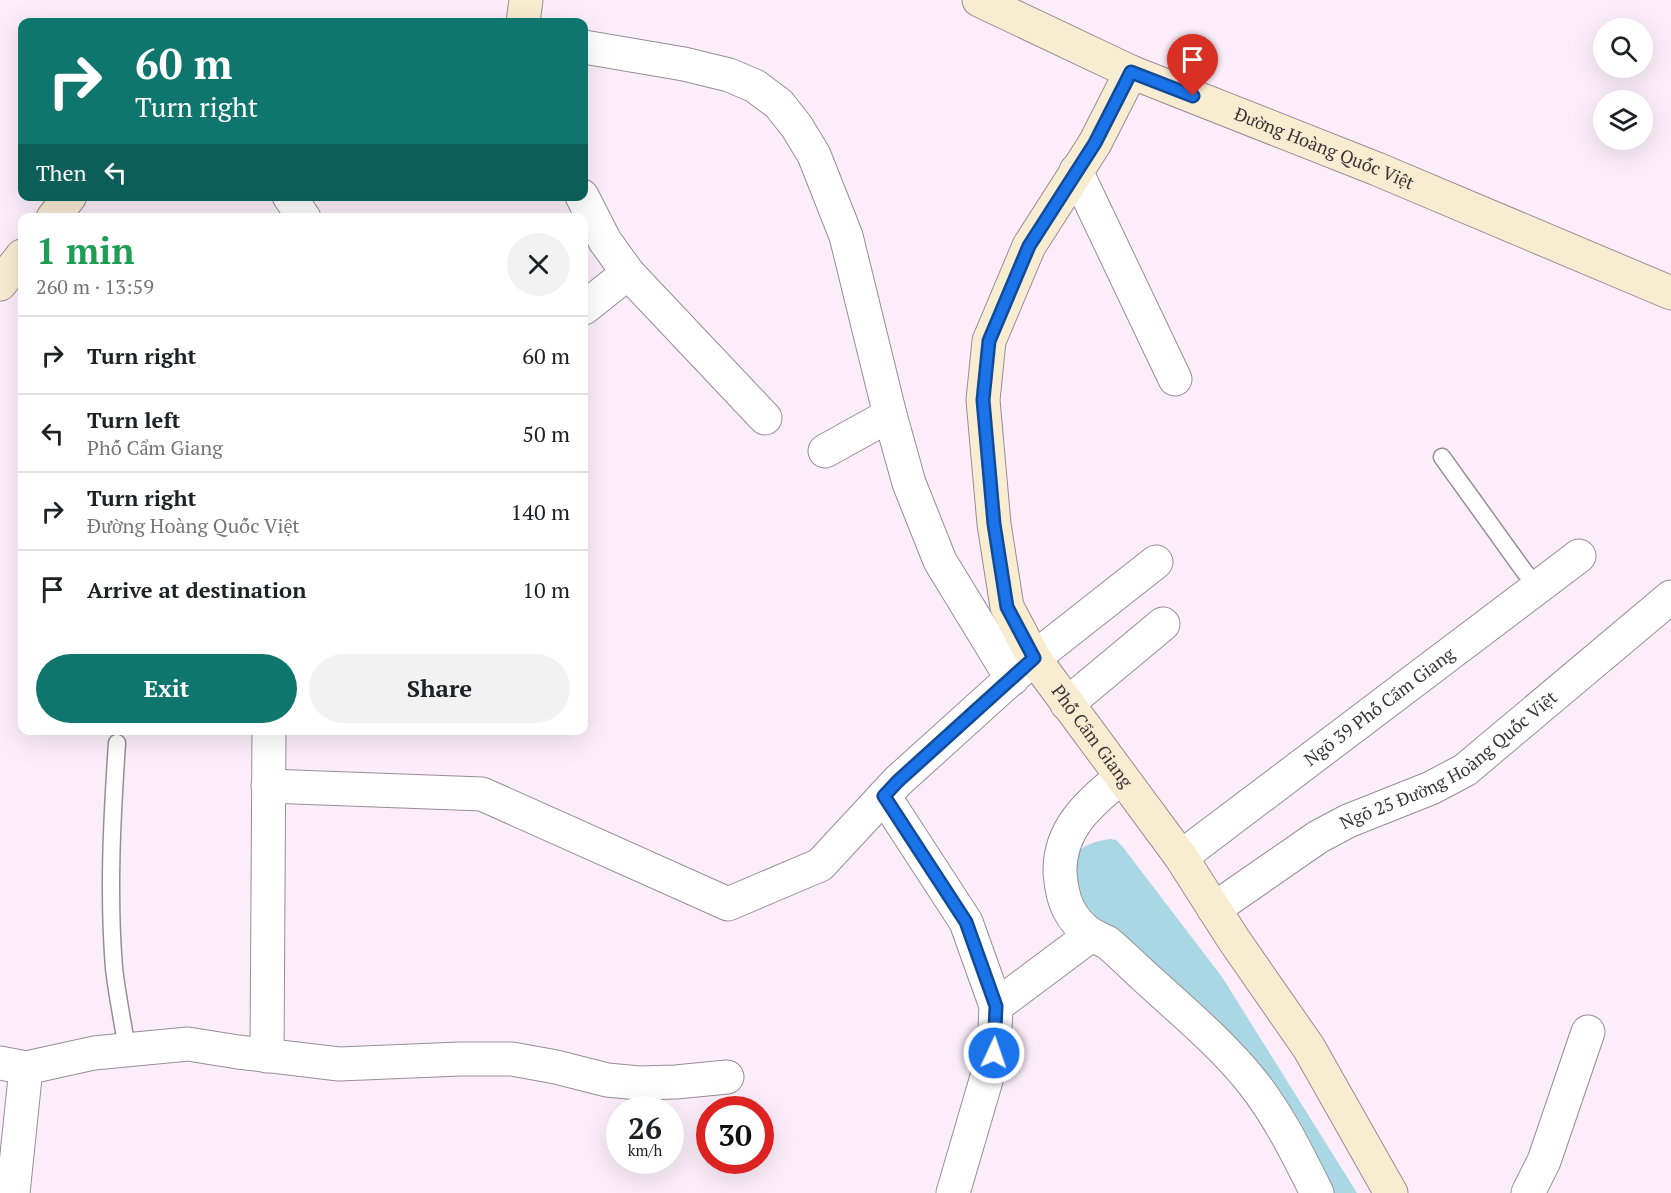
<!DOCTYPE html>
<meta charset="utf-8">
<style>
:root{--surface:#fff;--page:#f2f2f2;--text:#202124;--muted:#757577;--line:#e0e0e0;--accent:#0f766e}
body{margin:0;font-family:"PT Serif",serif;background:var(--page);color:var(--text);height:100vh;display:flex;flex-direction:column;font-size:22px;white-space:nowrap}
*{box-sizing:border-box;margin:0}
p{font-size:20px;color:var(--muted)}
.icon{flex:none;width:33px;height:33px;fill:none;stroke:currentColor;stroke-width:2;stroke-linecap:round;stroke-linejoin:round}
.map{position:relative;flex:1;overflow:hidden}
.panel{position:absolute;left:18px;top:213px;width:570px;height:522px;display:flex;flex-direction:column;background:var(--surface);border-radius:12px;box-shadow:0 6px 24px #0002}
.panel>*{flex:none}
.guide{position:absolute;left:18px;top:18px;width:570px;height:183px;border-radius:12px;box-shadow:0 6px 24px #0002;background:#0f766e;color:#fff;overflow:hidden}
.tools{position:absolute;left:1593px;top:18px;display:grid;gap:12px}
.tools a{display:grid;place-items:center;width:60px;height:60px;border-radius:50%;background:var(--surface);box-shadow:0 6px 24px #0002;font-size:30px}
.speed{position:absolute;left:606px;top:1096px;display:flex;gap:12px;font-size:30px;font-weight:700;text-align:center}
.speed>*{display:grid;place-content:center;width:78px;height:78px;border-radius:50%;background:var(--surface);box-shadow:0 6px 24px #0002;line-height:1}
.speed small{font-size:15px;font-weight:400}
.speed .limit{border:9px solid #d22;background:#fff;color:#111}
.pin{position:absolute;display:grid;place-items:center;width:51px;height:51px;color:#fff;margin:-62px -26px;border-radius:50% 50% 50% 0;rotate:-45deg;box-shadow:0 0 6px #0007}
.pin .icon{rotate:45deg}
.me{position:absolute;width:66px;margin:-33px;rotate:3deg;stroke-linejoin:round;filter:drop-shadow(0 0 4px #0008)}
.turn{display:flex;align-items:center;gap:21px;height:126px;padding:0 18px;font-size:27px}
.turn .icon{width:78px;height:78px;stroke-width:2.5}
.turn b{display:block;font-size:42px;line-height:51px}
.then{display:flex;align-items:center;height:57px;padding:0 18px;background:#0003;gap:12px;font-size:22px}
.round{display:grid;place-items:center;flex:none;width:63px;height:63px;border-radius:32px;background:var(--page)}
.headline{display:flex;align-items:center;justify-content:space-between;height:102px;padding:0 18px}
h1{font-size:36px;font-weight:700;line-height:45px;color:#1e9e55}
.cta{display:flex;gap:12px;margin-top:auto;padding:12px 18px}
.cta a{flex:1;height:69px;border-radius:36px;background:var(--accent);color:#fff;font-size:24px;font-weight:700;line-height:69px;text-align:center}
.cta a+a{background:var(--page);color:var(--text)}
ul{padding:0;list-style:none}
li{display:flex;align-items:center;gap:18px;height:78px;padding:0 18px;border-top:2px solid var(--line)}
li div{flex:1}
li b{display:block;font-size:22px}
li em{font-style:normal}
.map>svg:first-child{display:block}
</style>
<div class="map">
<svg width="1671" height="1193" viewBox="0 0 1671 1193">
<rect width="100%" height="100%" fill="#fbeefa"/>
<path fill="#a9d7e4" d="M1110,839L1116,840L1122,846L1222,977L1357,1193H1328L1299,1141L1076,909C1071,871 1061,846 1110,839Z"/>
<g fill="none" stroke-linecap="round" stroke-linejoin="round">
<g stroke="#988d97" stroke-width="19">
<path id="lane" d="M1442,457L1524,571L1538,587
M117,743C112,818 108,893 114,968C117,995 123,1023 127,1050"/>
</g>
<g stroke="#988d97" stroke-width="35">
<g id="street">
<path d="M584,47L684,64L729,75L755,86L779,104L797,127L814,155L846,236L890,415L909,483L940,561L1012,679"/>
<path d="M1076,171L1175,379"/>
<path d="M289,196L304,218"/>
<path d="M582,196L605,241L628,273L765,418"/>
<path d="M584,308L628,273"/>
<path d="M825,451L890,415"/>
<path d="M1067,704L1163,624"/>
<path d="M1121,777C1089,804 1059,828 1060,873C1061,884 1063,898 1068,908C1073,918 1082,929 1092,935C1097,938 1103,940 1108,943C1121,954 1133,966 1145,977C1182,1011 1222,1044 1253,1083C1279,1116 1298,1155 1317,1193"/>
<path d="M268,786L482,794L728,904L820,865L898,781L1034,658L1156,562"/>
<path d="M884,796L966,922L996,1006L994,1053L953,1193"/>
<path id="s1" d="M1181,857L1579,556"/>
<path id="s2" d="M1214,909L1318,837L1348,821L1431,788L1465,770L1671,597"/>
<path d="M996,1006L1091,935"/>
<path d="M267,1056L269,730"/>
<path d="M0,1063L26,1068L94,1053L188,1044L238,1052L339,1064L460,1059H512L556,1067L607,1080L639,1083L676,1082L727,1077"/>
<path d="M13,1193L26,1068"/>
<path d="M1528,1193L1544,1161L1588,1032"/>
</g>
</g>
<g stroke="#988d97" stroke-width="35">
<g id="secondary">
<path id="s3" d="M979,0L1131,72L1377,169L1671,293"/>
<path d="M523,22L526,0"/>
<path id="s4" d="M1131,72L1095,143L1029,246L989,341L983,400L994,524L1007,607L1034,658L1181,857L1234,940L1309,1048L1391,1193"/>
<path d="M53,218L70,196"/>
<path d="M0,284L22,256"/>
</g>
</g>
<use href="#lane" stroke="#fff" stroke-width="16"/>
<use href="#street" stroke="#fff" stroke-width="33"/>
<use href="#secondary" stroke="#f8ecd1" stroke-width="33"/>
</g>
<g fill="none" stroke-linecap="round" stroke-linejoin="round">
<g stroke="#114b97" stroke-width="15">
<path id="route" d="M994,1053L996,1006L966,922L884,796L898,781L1034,658L1007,607L994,524L983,400L989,341L1029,246L1095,143L1131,72L1193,96"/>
</g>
<use href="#route" stroke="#1a73e8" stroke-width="10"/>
</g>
<g text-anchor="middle" stroke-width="6" stroke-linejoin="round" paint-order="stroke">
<g font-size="18" fill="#393438" stroke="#fbeefa">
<text dy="6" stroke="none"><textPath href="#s3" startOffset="376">Đường Hoàng Quốc Việt</textPath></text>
<text dy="6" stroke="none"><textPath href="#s1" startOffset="249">Ngõ 39 Phố Cẩm Giang</textPath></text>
<text dy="6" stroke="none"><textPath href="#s4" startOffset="728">Phố Cẩm Giang</textPath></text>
<text dy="6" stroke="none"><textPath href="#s2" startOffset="279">Ngõ 25 Đường Hoàng Quốc Việt</textPath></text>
</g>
</g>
</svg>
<div class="tools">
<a><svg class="icon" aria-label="search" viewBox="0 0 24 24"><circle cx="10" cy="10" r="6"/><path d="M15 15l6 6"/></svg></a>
<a><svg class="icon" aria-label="layers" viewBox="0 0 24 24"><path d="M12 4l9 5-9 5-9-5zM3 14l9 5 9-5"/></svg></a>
</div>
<div class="speed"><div>26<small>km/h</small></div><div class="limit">30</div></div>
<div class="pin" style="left:1193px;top:96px;background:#d93025"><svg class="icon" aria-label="arrive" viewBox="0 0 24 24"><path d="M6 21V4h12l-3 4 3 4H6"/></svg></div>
<svg class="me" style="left:994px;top:1053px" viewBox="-20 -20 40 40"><circle r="17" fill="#1a73e8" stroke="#fff" stroke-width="3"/><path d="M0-11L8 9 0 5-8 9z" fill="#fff"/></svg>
<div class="guide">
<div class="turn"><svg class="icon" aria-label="right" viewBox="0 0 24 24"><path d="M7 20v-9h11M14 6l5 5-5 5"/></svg><div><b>60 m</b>Turn right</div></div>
<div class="then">Then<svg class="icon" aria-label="left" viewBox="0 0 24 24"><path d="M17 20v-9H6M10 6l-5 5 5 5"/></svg></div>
</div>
<section class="panel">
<div class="headline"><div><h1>1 min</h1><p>260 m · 13:59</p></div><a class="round"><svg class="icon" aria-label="close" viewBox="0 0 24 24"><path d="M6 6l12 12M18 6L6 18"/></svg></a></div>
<ul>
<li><svg class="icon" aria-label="right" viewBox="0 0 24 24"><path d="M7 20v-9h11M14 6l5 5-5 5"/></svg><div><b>Turn right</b></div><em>60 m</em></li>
<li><svg class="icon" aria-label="left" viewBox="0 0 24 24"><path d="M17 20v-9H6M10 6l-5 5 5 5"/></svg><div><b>Turn left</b><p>Phố Cẩm Giang</p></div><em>50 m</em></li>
<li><svg class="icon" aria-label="right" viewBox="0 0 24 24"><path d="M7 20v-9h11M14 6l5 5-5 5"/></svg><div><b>Turn right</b><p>Đường Hoàng Quốc Việt</p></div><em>140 m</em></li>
<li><svg class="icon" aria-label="arrive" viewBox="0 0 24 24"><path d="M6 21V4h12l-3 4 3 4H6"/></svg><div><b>Arrive at destination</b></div><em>10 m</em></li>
</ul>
<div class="cta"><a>Exit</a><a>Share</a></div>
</section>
</div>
